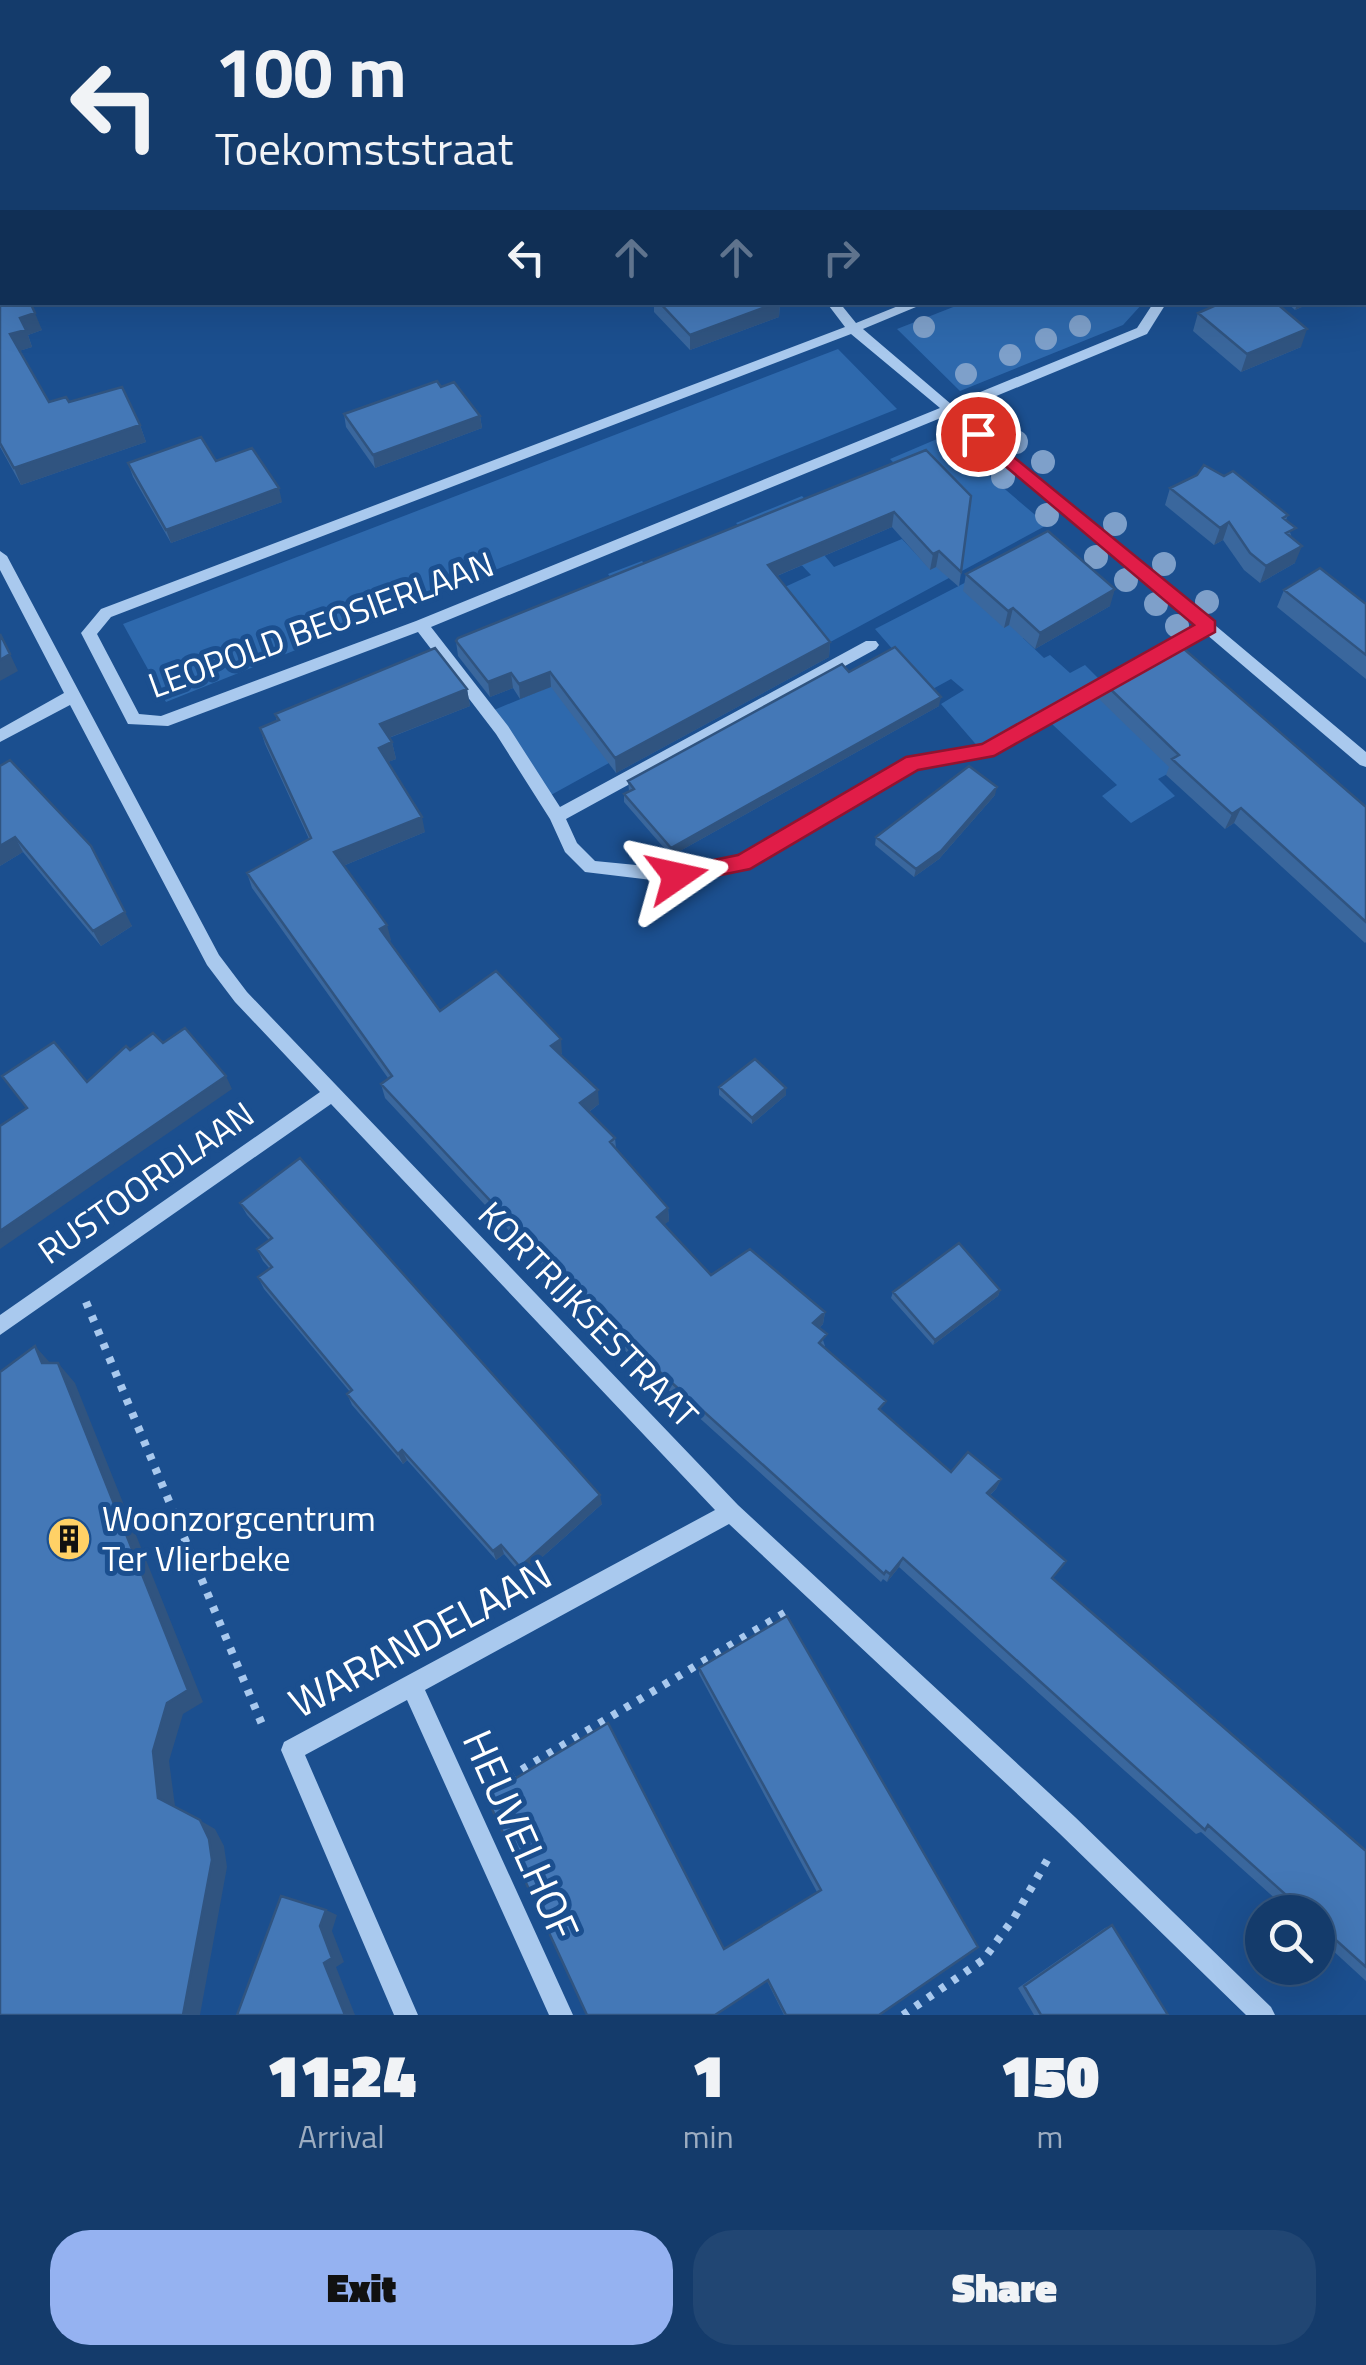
<!DOCTYPE html>
<style>
:root{--surface:#143b6b;--page:#214673;--text:#f1f3f6;--muted:#9dadc1;--line:#33557e;--accent:#95b2f1}
body{margin:0;font-family:"Titillium Web",sans-serif;background:var(--page);color:var(--text);height:100vh;display:flex;flex-direction:column;font-size:38px;white-space:nowrap}
*{box-sizing:border-box;margin:0}
p{font-size:32px;color:var(--muted)}
.icon{flex:none;width:55px;height:55px;fill:none;stroke:currentColor;stroke-width:2;stroke-linecap:round;stroke-linejoin:round}
.map{position:relative;height:2015px;overflow:hidden}
.side{display:flex;flex-direction:column;background:var(--surface);flex:1}
.side>*{flex:none}
.top-card{position:absolute;left:0px;top:0px;width:1368px;height:305px;box-shadow:0 10px 40px #0002,0 0 0 2px var(--line);background:#143b6b;color:var(--text);overflow:hidden}
.controls{position:absolute;left:1245px;top:1895px;display:grid;gap:20px}
.controls a{display:grid;place-items:center;width:90px;height:90px;border-radius:50%;background:var(--surface);box-shadow:0 10px 40px #0002,0 0 0 2px var(--line);font-size:50px}
.pin{position:absolute;display:grid;place-items:center;width:85px;height:85px;color:#fff;margin:-42px;border:5px solid #fff;border-radius:50%;box-shadow:0 2px 10px #0007}
.me{position:absolute;width:110px;margin:-55px;rotate:79deg;stroke-linejoin:round;filter:drop-shadow(0 0 8px #0008)}
.turn{display:flex;align-items:center;gap:35px;height:210px;padding:0 50px;font-size:45px}
.turn .icon{width:130px;height:130px;stroke-width:2.5}
.turn b{display:block;font-size:70px;line-height:85px}
.lanes{display:flex;align-items:center;height:95px;padding:0 50px;background:#0003;justify-content:center;gap:50px;direction:ltr}
.lanes .off{opacity:.35}
.eta{display:flex;justify-content:space-evenly;align-items:center;height:170px;text-align:center}
.eta b{font-size:60px;font-weight:800;line-height:70px}
.button{display:flex;gap:20px;margin-top:auto;padding:20px 50px}
.button a{flex:1;height:115px;border-radius:40px;background:var(--accent);color:#111;font-size:40px;font-weight:800;line-height:115px;text-align:center}
.button a+a{background:var(--page);color:var(--text)}
.map>svg:first-child{display:block}
</style>
<div class="map">
<svg width="1366" height="2015" viewBox="0 0 1366 2015">
<rect width="100%" height="100%" fill="#1b4f8f"/>
<path fill="#2e69ad" d="M966,302H1143V303L1123,325L960,391L897,329Z
M838,349L897,409L166,702L123,624Z
M937,439L947,440L1047,525L821,647L661,644L608,574L642,561L655,575L776,591L811,575L794,557L749,537L736,523L802,496L815,511L795,520L834,567L902,539L930,569L960,556L905,474L890,459Z
M982,574L1023,618V638L1044,658L1050,655L1070,673L1085,665L1099,679L980,749L941,704L964,690L951,679L929,691L875,629Z
M568,669L618,758L551,795L494,710L535,693Z
M1111,689L1175,770L1158,779L1175,796L1131,823L1102,796L1117,785L1052,724Z"/>
<g fill="none" stroke-linecap="round" stroke-linejoin="round">
<path stroke="#a9c9ee" stroke-width="8" stroke-dasharray="6 9" stroke-linecap="butt" d="M86,1302L264,1729
M496,1785L786,1612
M903,2015L983,1960L1014,1918L1049,1857"/>
<path fill="#a9c9ee" fill-rule="evenodd" d="M120,0H132L133,2H122Z
M408,0H420L422,2H410Z
M671,0H691L688,2H670Z
M2,166V174L0,175V167Z
M826,302H839L856,323L908,302H928L863,329L951,404L1137,328L1154,302H1167L1147,334L960,411L1366,752V767L1360,765L1206,634L1162,659H1152L1149,655L1152,651L1196,626L948,415L431,627L508,726L560,807L866,641H876L879,645L876,649L566,819L577,843L595,861L677,869L739,857L907,758L983,745L1116,671L1121,669L1129,675L1126,679L992,755L917,768L749,868L677,883L585,872L565,852L550,819L496,734L418,632L168,726L128,724L81,633L101,609L845,327ZM851,334L940,408L416,621L161,716L139,714L97,634L111,617Z
M0,551L7,556L219,955L247,992L738,1505L1075,1817L1271,2007L1275,2015H1246L1059,1833L729,1524L425,1690L573,2015H549L407,1700L305,1755L418,2015H394L281,1750L284,1742L715,1510L331,1104L0,1335V1315L320,1092L235,1002L207,965L70,705L0,742V729L64,693L0,570Z"/>
</g>
<g fill="#7ea0ca">
<circle cx="1080" cy="326" r="11"/>
<circle cx="924" cy="327" r="11"/>
<circle cx="1046" cy="339" r="11"/>
<circle cx="1010" cy="355" r="11"/>
<circle cx="966" cy="374" r="11"/>
<circle cx="1016" cy="442" r="12"/>
<circle cx="1043" cy="462" r="12"/>
<circle cx="1003" cy="477" r="12"/>
<circle cx="1047" cy="515" r="12"/>
<circle cx="1115" cy="524" r="12"/>
<circle cx="1096" cy="557" r="12"/>
<circle cx="1164" cy="564" r="12"/>
<circle cx="1126" cy="580" r="12"/>
<circle cx="1207" cy="602" r="12"/>
<circle cx="1156" cy="604" r="12"/>
<circle cx="1177" cy="626" r="12"/>
</g>
<path fill="#3a679d" d="M791,0H968L971,2H793Z
M0,263L42,330L28,335L32,347L19,351L49,402H69L140,425L146,442L21,485L0,447Z
M652,302H780L779,317L690,350L654,312V305Z
M1286,302H1313L1295,310Z
M1198,313L1301,347L1241,372L1193,331Z
M441,387L480,416L482,428L375,468L346,427L344,414Z
M926,450L961,572L959,587L936,567L930,570L892,527L777,576L830,642L829,657L616,773L551,687L520,699L513,688L490,697L458,656L456,641Z
M216,461L282,502L171,543L133,477L128,463Z
M1170,488L1288,515L1286,520L1292,538L1295,563L1260,583L1244,570L1223,540L1214,545L1165,505Z
M966,574L1110,606L1035,649L1009,625L1004,628L963,591Z
M1284,590L1366,604V679L1277,607Z
M849,672L939,706L671,856L624,802V794L629,791L628,781Z
M1104,683L1366,807V942L1365,943L1234,823L1225,829L1166,775L1169,767L1099,699Z
M467,689L470,706L389,738L392,742L396,759L388,762L425,832L343,866L391,940L389,941L440,1011L562,1053L560,1055L599,1104L589,1112L615,1138L616,1148L668,1208L669,1221L664,1224L711,1275L825,1312L823,1324L819,1328L825,1346L824,1347L883,1412L951,1472L1001,1479L996,1489L990,1495L1052,1579L1366,1851V1981L1318,1937V1912H1290L1201,1832L1196,1834L1125,1771L899,1567L887,1582L883,1579L881,1582L601,1329L385,1098L381,1084L388,1078L252,888L247,873L309,839L265,744L260,728L277,721L275,714Z
M0,766L132,926L101,946L23,852L0,866Z
M995,795L939,859L914,877L875,845L876,837Z
M719,1087L786,1088V1095L752,1124L719,1095Z
M240,1203L602,1504L522,1575L504,1554L496,1560L407,1460L403,1464L352,1405L347,1394L350,1392L264,1289L258,1277L269,1268L263,1261L257,1249L269,1240L247,1215Z
M1000,1290L998,1296L933,1345L891,1298L893,1292Z
M787,1616L879,2015H784L767,1981L724,1949L817,1892L699,1674V1668Z
M1112,1925L1168,2015H1034L1018,1988L1105,1928Z"/>
<path fill="#305480" d="M0,0H1L2,3V19L0,20Z
M780,302L779,317L690,350V335Z
M1298,302H1313L1295,310Z
M35,313L42,330L28,335L32,347L16,352L10,334L20,318Z
M1307,329L1301,347L1241,372L1247,354Z
M480,416L482,428L375,468L373,455Z
M140,425L146,442L21,485L14,468Z
M279,488L282,502L171,543L166,530Z
M894,512L892,527L767,580L768,565Z
M1229,522L1223,540L1214,545L1220,528Z
M1302,546L1295,563L1260,583L1266,566Z
M939,551L936,567L930,570L933,554Z
M1115,589L1110,606L1035,649L1040,633Z
M1013,608L1009,625L1004,628L1008,611Z
M830,642L829,657L616,773L615,758Z
M10,654L18,671L0,681V660Z
M550,672L551,687L520,699L519,684Z
M511,673L513,688L490,697L488,682Z
M467,689L470,706L383,740L380,724Z
M941,697L939,706L671,856V848Z
M392,742L396,759L383,764L379,748Z
M997,787L995,795L939,859L914,877L916,869Z
M1241,808L1234,823L1225,829L1232,814Z
M422,817L425,832L338,868L334,852Z
M15,837L23,852L0,866V846Z
M125,912L132,926L101,946L93,931Z
M387,925L391,940L384,944L380,929Z
M561,1039L562,1053L553,1060L551,1046Z
M226,1076L232,1089L0,1249V1231Z
M786,1088V1095L752,1124V1118Z
M598,1090L599,1104L582,1117L580,1103Z
M668,1208L669,1221L658,1230L657,1217Z
M1000,1290L998,1296L933,1345L935,1340Z
M825,1312L823,1324L812,1335L813,1323Z
M35,1346L53,1366L42,1363Z
M58,1363L75,1383L203,1702L183,1714L169,1761L175,1806L215,1829L224,1846L227,1867L200,2015H183L158,1798Z
M402,1450L407,1460L403,1464L398,1454Z
M1001,1479L996,1489L982,1502L987,1493Z
M600,1495L602,1504L522,1575L520,1567Z
M501,1545L504,1554L496,1560L493,1551Z
M903,1558L899,1567L887,1582L890,1574Z
M326,1910L337,1915L332,1931L344,1962L336,1967L355,2015H345L324,1963L320,1926Z"/>
<path fill="#4478b7" stroke="#305480" stroke-width="2.5" d="M0,0H55L43,2L2,3Z
M176,0H379L382,2H177Z
M808,0H871L860,2H810Z
M883,0H968L970,2H885Z
M1229,0H1366V76L1365,2H1225Z
M1365,103H1366L1365,267Z
M2,262V302H30L35,313L20,318L26,330L10,334L49,402L66,397L69,402L122,387L140,425L14,468L0,443V263Z
M659,302H779L690,335Z
M1223,302H1275L1307,329L1247,354L1198,313Z
M437,381L441,387L454,382L480,416L373,455L344,414Z
M201,437L216,461L252,448L279,488L166,530L128,463Z
M926,450L971,496L961,572L939,551L933,554L894,512L768,565L830,642L615,758L550,672L519,684L511,673L488,682L456,641L458,638Z
M1204,465L1224,476L1233,471L1288,515L1283,518L1296,528L1286,533L1302,546L1266,566L1250,553L1229,522L1220,528L1170,488L1197,475Z
M1048,531L1115,589L1040,633L1013,608L1008,611L966,574Z
M1320,568L1366,604V655L1284,590Z
M0,634L10,654L0,660Z
M1176,642L1366,807V922L1241,808L1232,814L1172,759L1179,755L1104,683Z
M895,647L941,697L671,848L624,794L634,789L628,781L842,664L849,672Z
M435,648L467,689L380,724L392,742L379,748L422,817L334,852L387,925L380,929L440,1011L496,971L561,1039L551,1046L598,1090L580,1103L615,1138L610,1142L668,1208L657,1217L711,1275L750,1249L825,1312L813,1323L827,1334L819,1343L886,1401L879,1409L951,1472L968,1452L1001,1479L987,1493L1066,1561L1052,1578L1366,1851V1967L1318,1924V1912H1305L1208,1825L1205,1830L903,1558L890,1574L886,1571L884,1574L600,1318L381,1084L392,1076L247,873L311,838L260,728L279,720L275,714Z
M10,760L91,846L125,912L93,931L15,837L0,846V766Z
M969,766L997,787L941,851L916,869L876,837Z
M185,1028L226,1076L0,1231V1126L27,1108L2,1076L54,1042L87,1082L126,1046L130,1050L153,1033L163,1043Z
M755,1059L786,1088L752,1118L719,1087Z
M300,1158L600,1495L520,1567L501,1545L493,1551L402,1450L398,1454L347,1394L352,1390L258,1277L272,1267L257,1249L272,1238L240,1203Z
M959,1243L1000,1290L935,1340L893,1292Z
M35,1346L42,1363H58L188,1690L167,1703L153,1751L158,1798L200,1820L209,1839L212,1860L183,2015H0V1372Z
M787,1616L978,1947L879,2015H786L768,1980L715,2015H587L486,1796L608,1723L724,1949L821,1890L699,1668Z
M281,1896L326,1910L320,1926L332,1958L324,1963L345,2015H237Z
M1112,1925L1168,2015H1041L1024,1986Z"/>
<path fill="#e11d48" stroke="#92132f" stroke-width="2.5" d="M978,428L1215,621V632L994,756L918,770L750,869L677,884L669,882L666,876L669,869L738,855L906,757L982,744L1194,625L972,438V430Z"/>
<defs>
<g id="building-disc" transform="scale(2.25)"><circle r="9.5" fill="#ffd166" stroke="#1b4f8f"/><path d="M-4-6H4V6H1V3H-1V6H-4ZM-2.5-4.3h1.7v1.8h-1.7ZM.8-4.3h1.7v1.8H.8ZM-2.5-1h1.7V.8h-1.7ZM.8-1h1.7V.8H.8Z" fill="#111"/></g>
</defs>
<g fill-rule="evenodd">
<use href="#building-disc" x="69" y="1539"/>
</g>
<g text-anchor="middle" stroke-width="10" stroke-linejoin="round" paint-order="stroke">
<g font-size="35" fill="#fff" stroke="#1b4f8f">
<text transform="translate(321 625) rotate(-20)" y="12">LEOPOLD BEOSIERLAAN</text>
<text transform="translate(146 1183) rotate(-35)" y="12">RUSTOORDLAAN</text>
<text transform="translate(588 1315) rotate(46)" y="12">KORTRIJKSESTRAAT</text>
</g>
<g font-size="35" fill="#fff" stroke="#1b4f8f" text-anchor="start">
<text x="102" y="1531">Woonzorgcentrum<tspan x="102" dy="40">Ter Vlierbeke</tspan></text>
</g>
<g font-size="42" fill="#fff" stroke="#1b4f8f">
<text transform="translate(420 1638) rotate(-28)" y="15">WARANDELAAN</text>
<text transform="translate(521 1835) rotate(66)" y="15">HEUVELHOF</text>
</g>
</g>
</svg>
<div class="controls">
<a><svg class="icon" aria-label="search" viewBox="0 0 24 24"><circle cx="10" cy="10" r="6"/><path d="M15 15l6 6"/></svg></a>
</div>
<div class="pin" style="left:978px;top:434px;background:#d93025"><svg class="icon" aria-label="arrive" viewBox="0 0 24 24"><path d="M6 21V4h12l-3 4 3 4H6"/></svg></div>
<svg class="me" style="left:677px;top:876px" viewBox="-20 -20 40 40"><path d="M0-17L14 15 0 8-14 15z" fill="#e11d48" stroke="#fff" stroke-width="4"/></svg>
<div class="top-card">
<div class="turn"><svg class="icon" aria-label="left" viewBox="0 0 24 24"><path d="M17 20v-9H6M10 6l-5 5 5 5"/></svg><div><b>100 m</b>Toekomststraat</div></div>
<div class="lanes"><svg class="icon" aria-label="left" viewBox="0 0 24 24"><path d="M17 20v-9H6M10 6l-5 5 5 5"/></svg><svg class="icon off" aria-label="ahead" viewBox="0 0 24 24"><path d="M12 20V5M6 11l6-6 6 6"/></svg><svg class="icon off" aria-label="ahead" viewBox="0 0 24 24"><path d="M12 20V5M6 11l6-6 6 6"/></svg><svg class="icon off" aria-label="right" viewBox="0 0 24 24"><path d="M7 20v-9h11M14 6l5 5-5 5"/></svg></div>
</div>
</div>
<section class="side">
<div class="eta">
<div><b>11:24</b><p>Arrival</p></div>
<div><b>1</b><p>min</p></div>
<div><b>150</b><p>m</p></div>
</div>
<div class="button"><a>Exit</a><a>Share</a></div>
</section>
